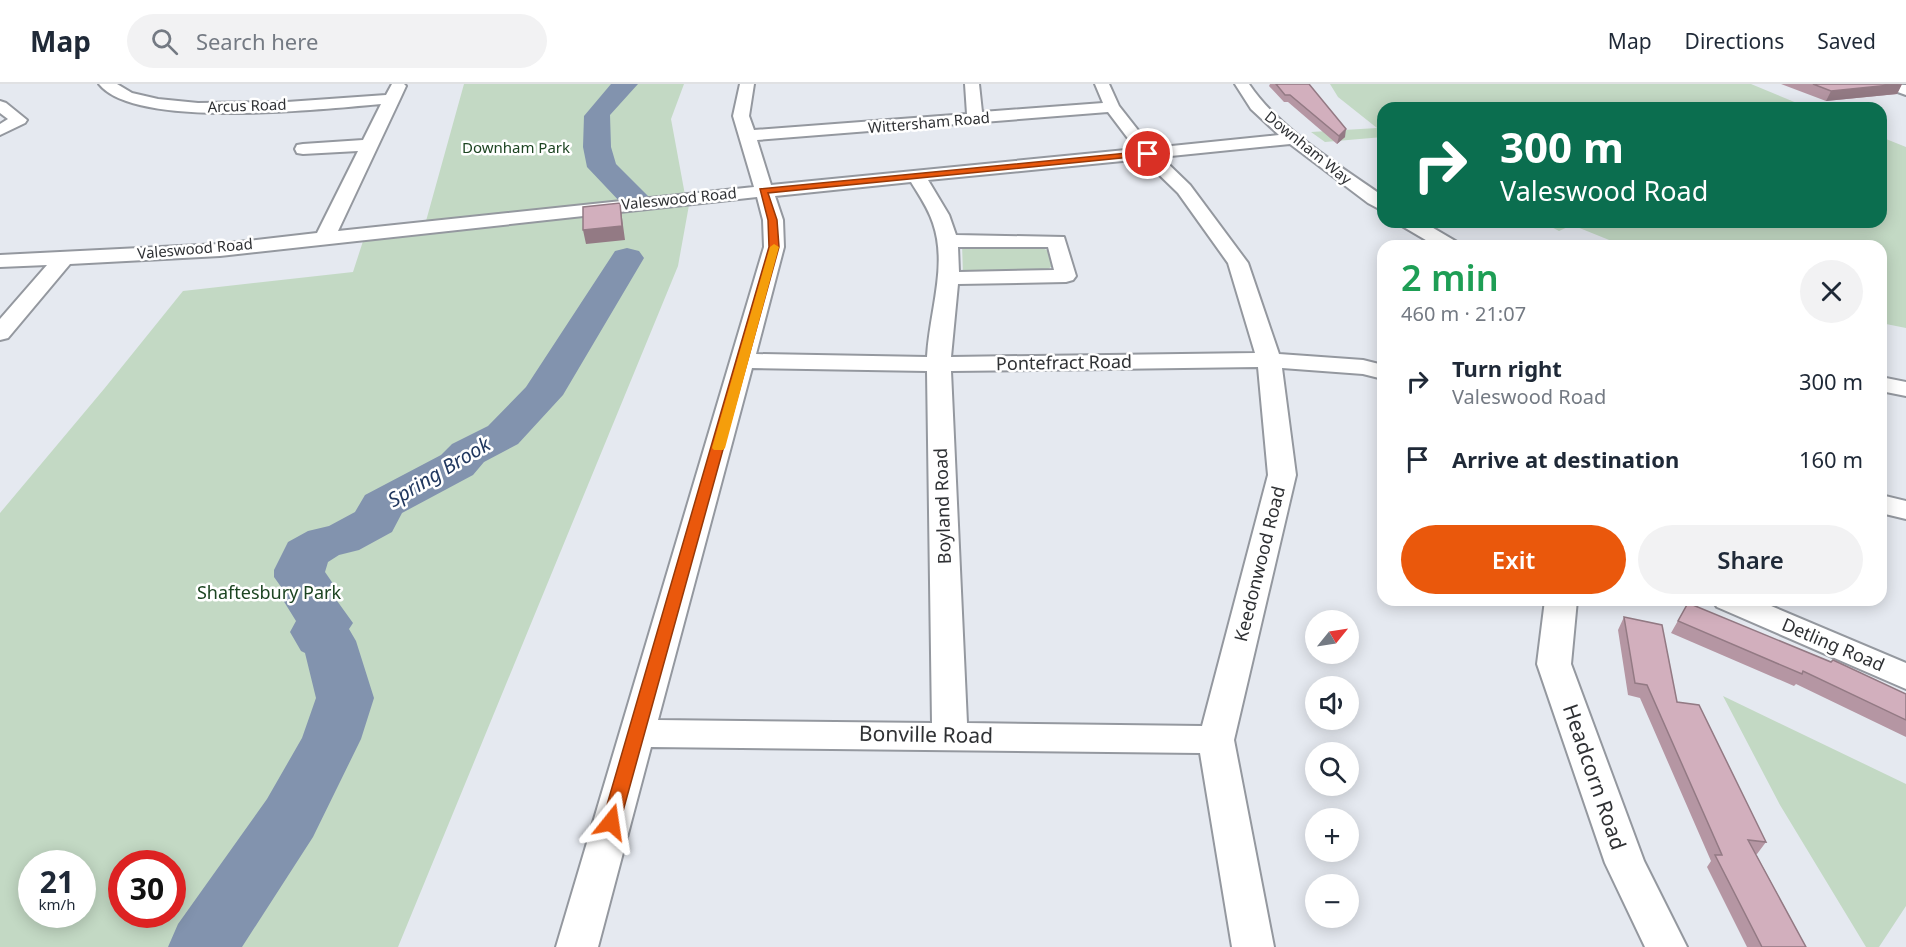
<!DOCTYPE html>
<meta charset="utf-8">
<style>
:root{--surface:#fff;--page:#f2f2f3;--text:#1f2937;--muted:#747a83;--line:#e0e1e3;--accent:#ea580c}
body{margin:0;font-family:"Noto Sans",sans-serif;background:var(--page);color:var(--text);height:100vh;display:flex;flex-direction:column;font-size:22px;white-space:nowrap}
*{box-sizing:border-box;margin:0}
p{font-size:20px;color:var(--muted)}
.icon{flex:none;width:33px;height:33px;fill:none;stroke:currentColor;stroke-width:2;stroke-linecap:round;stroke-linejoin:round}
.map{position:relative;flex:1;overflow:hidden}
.side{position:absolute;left:1377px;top:156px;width:510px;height:366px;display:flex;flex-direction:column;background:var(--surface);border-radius:18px;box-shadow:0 3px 15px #0003}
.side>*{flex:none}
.guide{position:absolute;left:1377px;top:18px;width:510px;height:126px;border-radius:18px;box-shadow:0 3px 15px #0003;background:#0b6e4f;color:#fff;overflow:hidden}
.needle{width:39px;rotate:60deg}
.buttons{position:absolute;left:1305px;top:526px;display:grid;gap:12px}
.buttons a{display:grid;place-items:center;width:54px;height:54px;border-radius:50%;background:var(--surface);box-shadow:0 3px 15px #0003;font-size:30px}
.speed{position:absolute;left:18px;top:766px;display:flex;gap:12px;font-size:30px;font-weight:700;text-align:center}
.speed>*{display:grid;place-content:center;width:78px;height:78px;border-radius:50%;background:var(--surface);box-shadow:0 3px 15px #0003;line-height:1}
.speed small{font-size:15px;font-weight:400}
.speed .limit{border:9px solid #d22;background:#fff;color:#111}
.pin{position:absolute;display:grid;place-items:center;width:51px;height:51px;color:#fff;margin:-26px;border:3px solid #fff;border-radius:50%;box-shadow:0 2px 6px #0007}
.me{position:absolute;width:66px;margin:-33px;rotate:15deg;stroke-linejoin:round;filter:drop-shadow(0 0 4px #0008)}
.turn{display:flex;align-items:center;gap:21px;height:126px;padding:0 24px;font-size:27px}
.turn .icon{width:78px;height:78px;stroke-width:2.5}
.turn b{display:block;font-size:42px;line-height:51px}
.round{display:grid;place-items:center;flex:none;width:63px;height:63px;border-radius:32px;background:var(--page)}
.overview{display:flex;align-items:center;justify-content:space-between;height:102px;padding:0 24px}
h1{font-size:36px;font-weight:600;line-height:45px;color:#1e9e55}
.action{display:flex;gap:12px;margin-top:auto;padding:12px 24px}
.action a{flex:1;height:69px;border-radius:36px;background:var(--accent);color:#fff;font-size:24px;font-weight:600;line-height:69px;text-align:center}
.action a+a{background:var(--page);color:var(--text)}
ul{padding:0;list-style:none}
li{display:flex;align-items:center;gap:18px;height:78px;padding:0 24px}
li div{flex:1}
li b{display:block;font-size:22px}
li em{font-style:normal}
header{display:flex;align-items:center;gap:36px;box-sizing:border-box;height:84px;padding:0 30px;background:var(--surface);border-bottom:2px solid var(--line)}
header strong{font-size:28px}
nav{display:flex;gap:33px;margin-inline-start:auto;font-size:21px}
.search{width:420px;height:54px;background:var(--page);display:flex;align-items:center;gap:15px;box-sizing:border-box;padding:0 21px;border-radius:33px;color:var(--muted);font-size:22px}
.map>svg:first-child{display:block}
</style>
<header>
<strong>Map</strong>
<div class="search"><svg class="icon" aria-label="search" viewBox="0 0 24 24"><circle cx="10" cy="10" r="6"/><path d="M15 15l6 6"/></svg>Search here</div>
<nav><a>Map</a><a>Directions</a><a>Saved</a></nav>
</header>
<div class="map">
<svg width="1906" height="863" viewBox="0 0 1906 863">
<rect width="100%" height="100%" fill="#e5e9f0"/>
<path fill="#c3d9c4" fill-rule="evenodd" d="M464,0H684L671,35L685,111L426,137Z
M1330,0H1751L1809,24H1383V53L1325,58L1311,48L1377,44L1338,13Z
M1881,53L1906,63V244L1881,239V162H1624L1572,141L1559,147L1542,138H1881Z
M689,121L678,182L398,863H0V429L104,305L183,207L353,188L364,154ZM32,780H82V831H32ZM122,780H172V831H122Z
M962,160L1037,161L1052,169L1053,181L1045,188L963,190Z
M1723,612L1906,700V822L1879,863H1866L1780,721Z"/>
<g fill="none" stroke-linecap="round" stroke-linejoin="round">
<path fill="#8293ae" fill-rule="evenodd" d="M611,0H638L610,31L611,63L616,80L649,113L644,120L633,122L622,120L587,83L583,63L584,32Z
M627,164L639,167L644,174L563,311L518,360L484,378L473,391L402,429L392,448L359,466L339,471L328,478L325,488L336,504L335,514L353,539L349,545L356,557L374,614L361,655L313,753L242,863H168L178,840L267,715L302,654L316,614L305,569L301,567L290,548L296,537L283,516L284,507L274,493V486L288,458L308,447L329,442L355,428L365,411L441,371L452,360L488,342L526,303L615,167Z"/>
<g stroke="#94989f" stroke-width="4">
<path id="minor" d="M99,0H117L132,9L158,15L198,19L287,18L386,11L392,0H404L406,2L400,15L338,147L754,103L733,32L740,0H754L749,32L754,46L967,30L965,0H979L982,28L1103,19L1095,0H1109L1119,22L1152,64L1279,51L1251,25L1235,0H1249C1278,44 1340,82 1383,112V127L1368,119L1290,60L1161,73L1190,101L1248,179L1279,270L1363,276L1383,281V295L1363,290L1282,284L1296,391L1234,656L1274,863H1232L1200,669L651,663L598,863H556L764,163L763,136L757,113L220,172L70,180L8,254L0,256V235L47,181L0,183V171L220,160L317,149L358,67L303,70L297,69L295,65L297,61L303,60L363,56L381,20C324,25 135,46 99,0ZM1108,28L1136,65L771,101L757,56ZM1143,75L1178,109L1228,179L1255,269L951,273L958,200L1066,198L1073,196L1076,192L1064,153L956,151L949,131L928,96ZM911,98C919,111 928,124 933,139C948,182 929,229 927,273L756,270L784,163L783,136L775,112ZM958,163H1048L1054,186L959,188ZM1258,283L1268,391L1202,642L967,639L951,287ZM752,284L927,287L932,639L658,636Z
M1882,0L1906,1V11L1884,3Z
M0,17L6,19L27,36L25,39L0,51V40L8,35L0,29Z
M1399,138H1423L1457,158L1460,162H1436L1402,142Z
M1881,293L1906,298V312L1881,307Z
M1881,411L1906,417V435L1881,429Z
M1545,516H1577L1571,580L1644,777L1687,863H1645L1605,779L1537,580Z
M1712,516H1757L1906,579V605L1717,523Z"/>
</g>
<use href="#minor" fill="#fff" fill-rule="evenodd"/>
</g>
<path fill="#b596a3" d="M1270,0H1309L1345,53L1337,60L1288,18H1284L1269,2Z
M1781,0H1902L1897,10L1826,17Z
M1688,519L1906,610V653L1796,600L1794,602L1671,549Z
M1624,533L1766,758L1757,770H1756L1806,863H1747L1707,783L1711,777L1640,614L1628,611L1618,546Z"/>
<path fill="#937a84" d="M1902,0L1897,10L1826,17L1831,7Z
M1346,45L1345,53L1337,60L1339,52Z
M620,119L625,156L586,160L583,146Z"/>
<path fill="#d2afbd" stroke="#937a84" stroke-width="1.5" d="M1276,0H1309L1346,45L1339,52L1290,11H1285Z
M1813,0H1900L1831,7Z
M620,119L622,142L583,146V123Z
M1688,519L1831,578L1833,576L1906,610V636L1803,587L1802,590L1678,537Z
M1624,533L1662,541L1677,618L1699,621L1766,758L1748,756L1806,863H1762L1715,771H1722L1647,601L1635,599Z"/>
<path fill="#ea580c" stroke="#983908" stroke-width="1.5" d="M1148,67L1151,68V71L768,109L777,136L779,163L620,738L618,743L611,746L605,743L602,738L769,163L768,136L760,105Z"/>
<path fill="#f59e0b" d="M774,160L779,163L725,364L723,366H714L712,364L770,163Z"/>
<g text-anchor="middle" stroke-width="5" stroke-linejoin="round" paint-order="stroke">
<g font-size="15" fill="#2f3134" stroke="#fff">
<text transform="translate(247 22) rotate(-2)" y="5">Arcus Road</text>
<text transform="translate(929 39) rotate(-5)" y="5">Wittersham Road</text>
<text transform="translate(1308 64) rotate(39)" y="5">Downham Way</text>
<text transform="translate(679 115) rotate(-6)" y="5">Valeswood Road</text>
<text transform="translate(195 165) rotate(-5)" y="5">Valeswood Road</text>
</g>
<g font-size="15" fill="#1d4522" stroke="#fff">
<text x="516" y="69">Downham Park</text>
</g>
<g font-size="18" fill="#2f3134" stroke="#fff">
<text transform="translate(1064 279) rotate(-1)" y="6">Pontefract Road</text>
<text transform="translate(943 422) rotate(-92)" y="6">Boyland Road</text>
<text transform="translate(1260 480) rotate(-76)" y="6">Keedonwood Road</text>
<text transform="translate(1833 561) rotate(23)" y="6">Detling Road</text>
</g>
<g font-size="18" fill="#1d4522" stroke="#fff">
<text x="269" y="515">Shaftesbury Park</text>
</g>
<g font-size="20" font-style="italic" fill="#21385f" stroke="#fff">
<text transform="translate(439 388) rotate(-31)" y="7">Spring Brook</text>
</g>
<g font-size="21" fill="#2f3134" stroke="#fff">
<text transform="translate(926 651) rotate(1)" y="7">Bonville Road</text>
<text transform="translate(1594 693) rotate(71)" y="7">Headcorn Road</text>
</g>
</g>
</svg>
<div class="buttons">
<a><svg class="needle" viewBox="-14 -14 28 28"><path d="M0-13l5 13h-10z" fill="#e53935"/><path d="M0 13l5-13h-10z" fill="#747a83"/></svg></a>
<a><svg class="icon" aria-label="sound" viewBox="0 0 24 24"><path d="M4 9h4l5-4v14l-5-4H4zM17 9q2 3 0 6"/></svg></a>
<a><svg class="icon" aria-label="search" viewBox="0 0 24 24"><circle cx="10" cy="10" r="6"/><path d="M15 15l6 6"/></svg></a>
<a>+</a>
<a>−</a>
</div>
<div class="speed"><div>21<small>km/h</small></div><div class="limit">30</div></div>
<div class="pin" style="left:1148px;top:70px;background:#d93025"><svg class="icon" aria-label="arrive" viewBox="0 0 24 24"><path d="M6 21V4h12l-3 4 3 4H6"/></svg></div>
<svg class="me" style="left:611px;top:738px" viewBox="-20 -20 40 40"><path d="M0-17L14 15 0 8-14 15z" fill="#ea580c" stroke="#fff" stroke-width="4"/></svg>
<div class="guide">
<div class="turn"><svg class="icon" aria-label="right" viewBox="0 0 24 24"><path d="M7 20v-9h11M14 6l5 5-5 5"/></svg><div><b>300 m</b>Valeswood Road</div></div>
</div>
<section class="side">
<div class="overview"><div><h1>2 min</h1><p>460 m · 21:07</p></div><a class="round"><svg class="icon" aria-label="close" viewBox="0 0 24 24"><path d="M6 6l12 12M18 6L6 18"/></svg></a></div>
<ul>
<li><svg class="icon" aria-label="right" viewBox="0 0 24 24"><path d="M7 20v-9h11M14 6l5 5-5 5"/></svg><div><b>Turn right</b><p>Valeswood Road</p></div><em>300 m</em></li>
<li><svg class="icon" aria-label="arrive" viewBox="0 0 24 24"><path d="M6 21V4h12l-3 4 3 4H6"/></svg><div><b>Arrive at destination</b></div><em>160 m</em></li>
</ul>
<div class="action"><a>Exit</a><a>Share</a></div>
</section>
</div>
